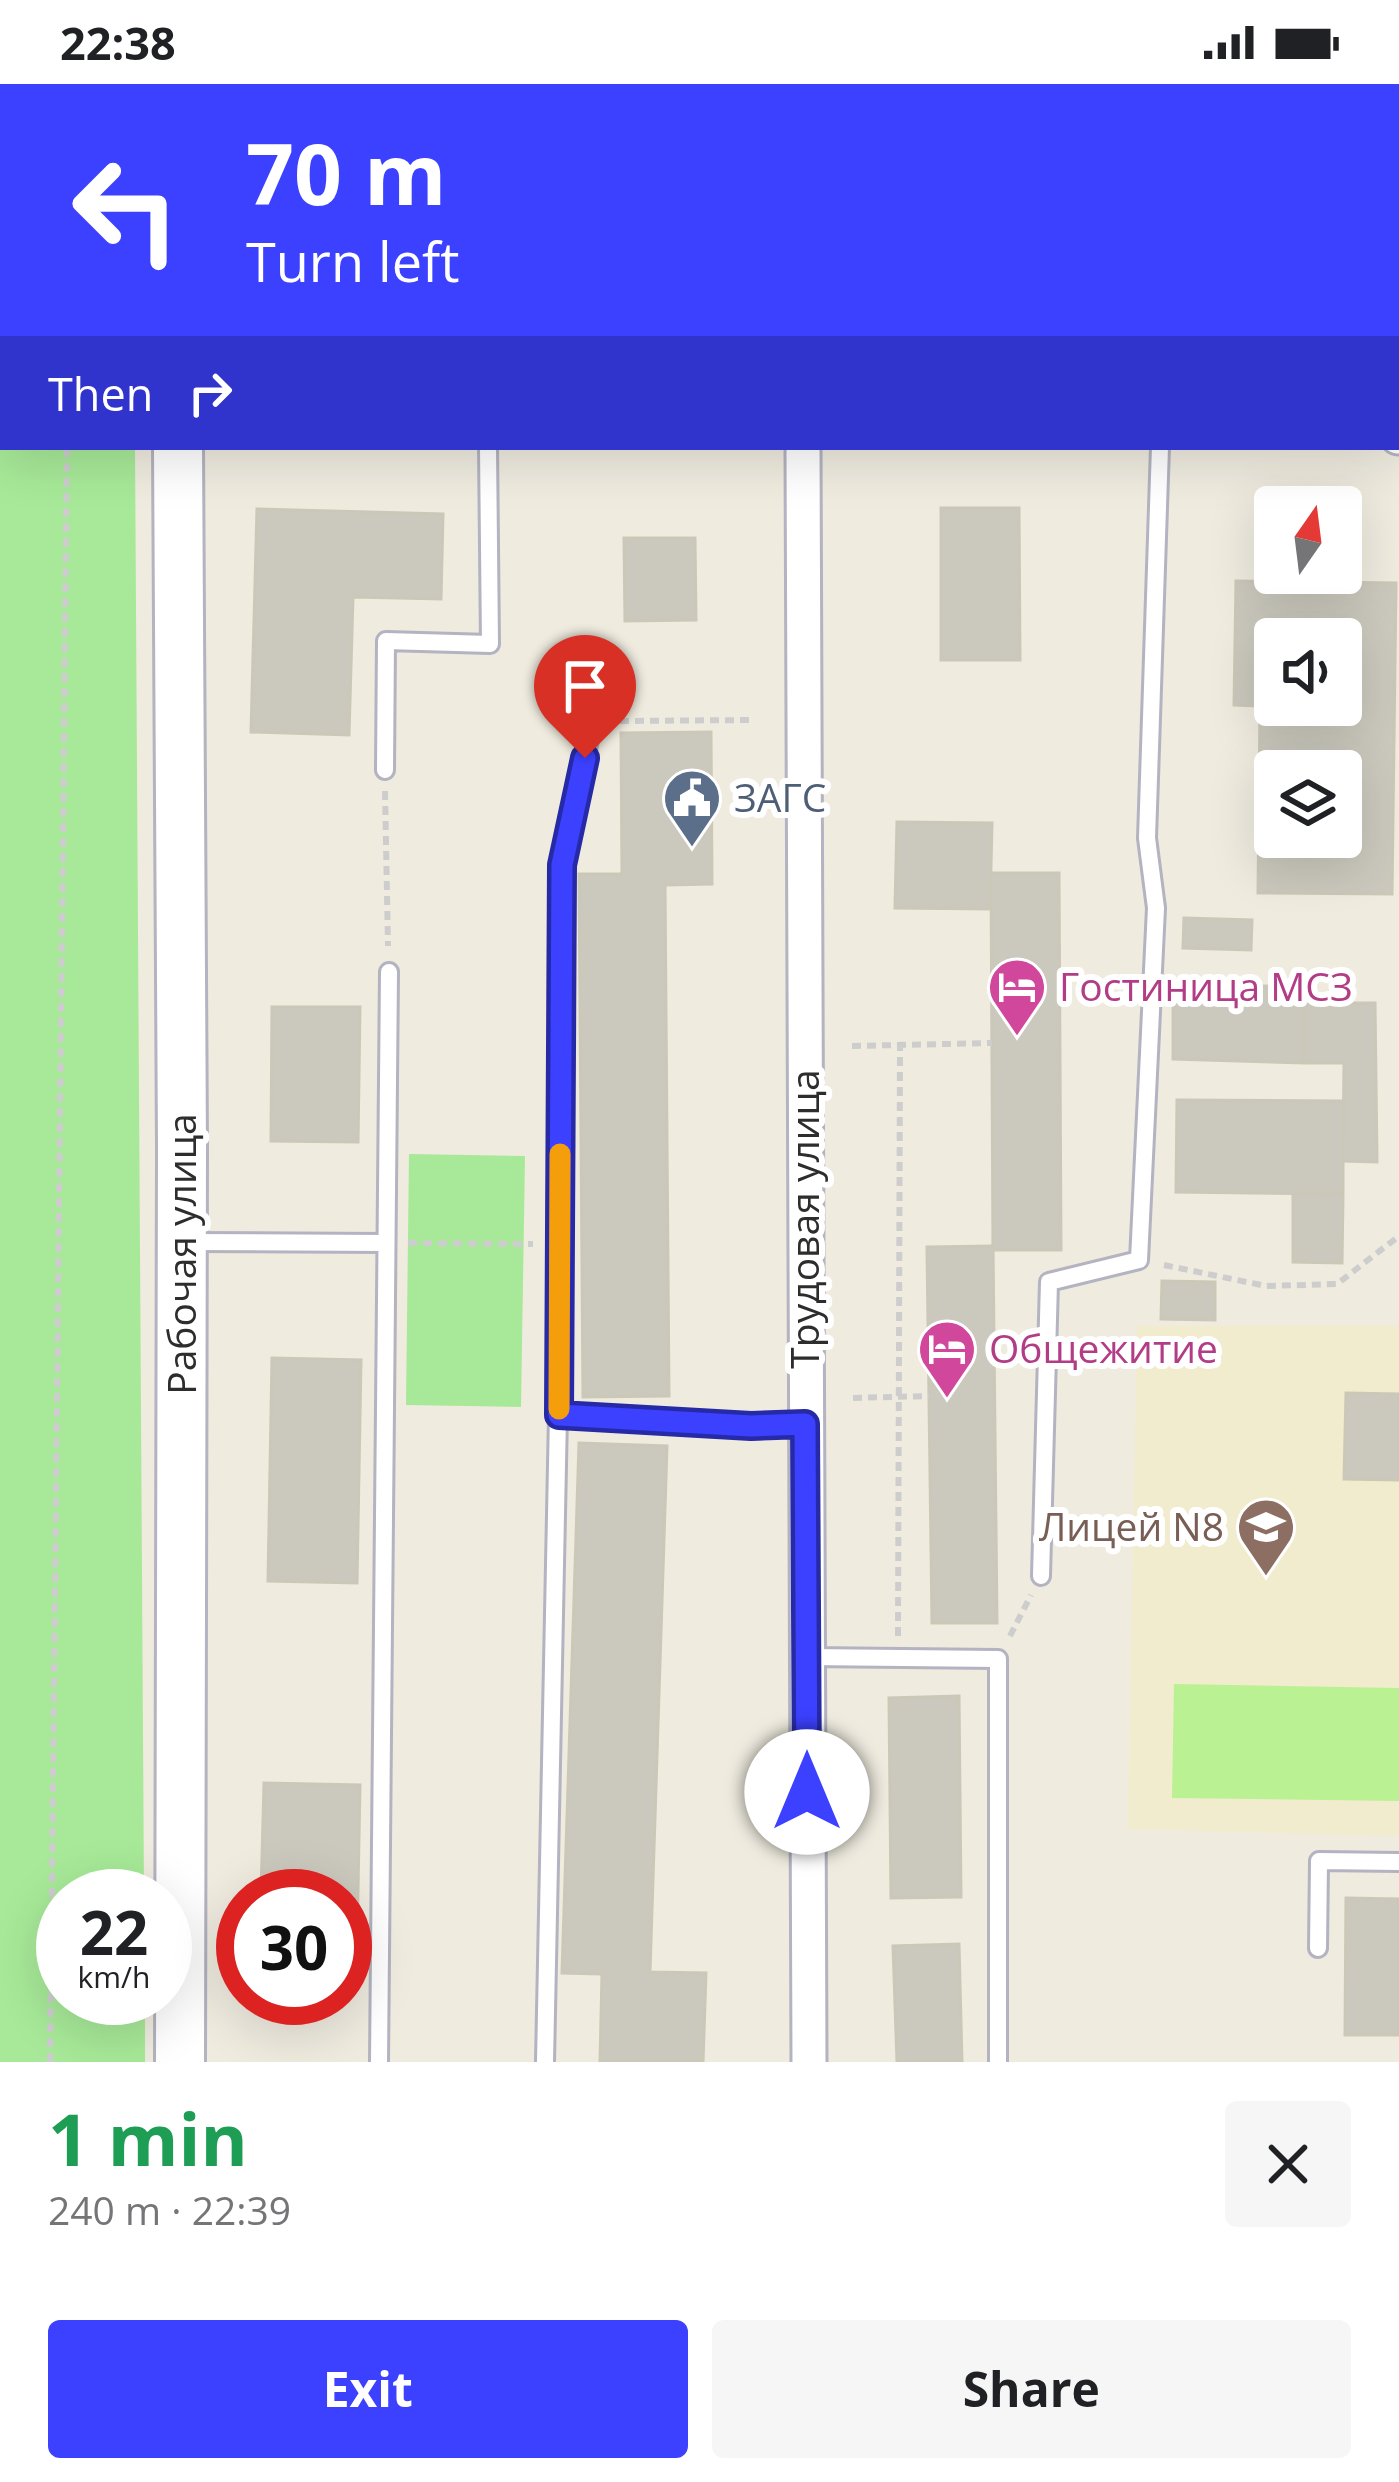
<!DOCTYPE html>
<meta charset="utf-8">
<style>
:root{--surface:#fff;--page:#f6f6f6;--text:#202124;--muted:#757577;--accent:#3c41ff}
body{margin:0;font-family:"Open Sans",sans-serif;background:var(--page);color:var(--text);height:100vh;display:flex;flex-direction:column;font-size:45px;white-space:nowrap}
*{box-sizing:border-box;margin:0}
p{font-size:39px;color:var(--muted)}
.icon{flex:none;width:66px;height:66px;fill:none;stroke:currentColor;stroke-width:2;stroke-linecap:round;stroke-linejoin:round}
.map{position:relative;height:1978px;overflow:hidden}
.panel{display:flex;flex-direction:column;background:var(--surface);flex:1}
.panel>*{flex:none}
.guide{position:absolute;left:0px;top:0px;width:1401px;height:366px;box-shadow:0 12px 48px #0002;background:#3c41ff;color:#fff;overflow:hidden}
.needle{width:78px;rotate:14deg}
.buttons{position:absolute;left:1254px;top:402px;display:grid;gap:24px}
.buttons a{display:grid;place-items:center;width:108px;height:108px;border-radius:12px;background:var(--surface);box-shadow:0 12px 48px #0002;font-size:60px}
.speed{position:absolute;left:36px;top:1785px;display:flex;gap:24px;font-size:60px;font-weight:700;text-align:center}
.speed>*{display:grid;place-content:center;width:156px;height:156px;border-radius:50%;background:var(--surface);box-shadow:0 12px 48px #0002;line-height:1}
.speed small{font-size:30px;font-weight:400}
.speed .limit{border:18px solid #d22;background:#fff;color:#111}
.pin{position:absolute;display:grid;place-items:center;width:102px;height:102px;color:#fff;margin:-123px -51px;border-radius:50% 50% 50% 0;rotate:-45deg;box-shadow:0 0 12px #0007}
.pin .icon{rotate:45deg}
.me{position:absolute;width:132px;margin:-66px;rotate:0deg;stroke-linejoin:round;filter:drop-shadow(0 0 9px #0008)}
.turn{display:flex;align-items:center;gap:42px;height:252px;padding:0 48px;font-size:54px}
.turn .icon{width:156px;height:156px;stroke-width:2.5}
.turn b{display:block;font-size:84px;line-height:102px}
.then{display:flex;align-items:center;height:114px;padding:0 48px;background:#0003;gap:24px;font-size:45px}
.round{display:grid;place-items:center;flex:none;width:126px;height:126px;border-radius:12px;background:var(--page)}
.headline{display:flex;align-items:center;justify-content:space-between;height:204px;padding:0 48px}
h1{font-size:72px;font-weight:700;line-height:90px;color:#1e9e55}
.action{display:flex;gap:24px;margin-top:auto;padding:24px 48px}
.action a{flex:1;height:138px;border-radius:12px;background:var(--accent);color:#fff;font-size:48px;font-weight:700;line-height:138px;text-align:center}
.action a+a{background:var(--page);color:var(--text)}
.status{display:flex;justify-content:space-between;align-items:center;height:84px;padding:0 60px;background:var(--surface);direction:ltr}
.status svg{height:33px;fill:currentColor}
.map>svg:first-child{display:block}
</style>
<div class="status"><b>22:38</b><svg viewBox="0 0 49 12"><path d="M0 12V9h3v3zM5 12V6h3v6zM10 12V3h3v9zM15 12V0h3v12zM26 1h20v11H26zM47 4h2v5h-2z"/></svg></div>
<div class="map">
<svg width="1399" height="1978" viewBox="0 0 1399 1978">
<rect width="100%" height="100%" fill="#efebdf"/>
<path fill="#f1ecce" d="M1137,1242H1399V1752L1128,1745Z"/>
<path fill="#a7e998" d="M0,0H133V3H3V363H135L144,1812H63V1914H145V1978H0Z
M409,1070L525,1072L521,1323L406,1321Z"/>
<path fill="#baf193" d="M1174,1600L1399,1604V1717L1172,1714Z"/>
<path fill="#cbc9bd" stroke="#cbc8b8" stroke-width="3" fill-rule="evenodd" d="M941,424H1019L1020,576H941Z
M257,425L443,430L441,515L353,513L349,651L251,648Z
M624,454H695L696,536L625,537Z
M1236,497L1396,499L1392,810L1258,809L1260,622L1234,621ZM1275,555H1341V621H1275ZM1275,687H1341V753H1275Z
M711,648L712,800L665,801L669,1312L583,1313L579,790H622L621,649Z
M897,738L992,739L990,825L895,824Z
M991,789H1059L1061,1166H993Z
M1184,834L1252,836L1251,866L1183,864Z
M1173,900L1305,903L1304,979L1173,975Z
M1303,919H1375L1377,1078L1343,1077L1344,979H1304Z
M272,923H360L358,1058L271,1057Z
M1177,1016L1343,1017V1110L1176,1108Z
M1293,1109L1343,1110L1342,1179L1293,1178Z
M993,1162L997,1539H932L927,1163Z
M1162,1197L1215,1198V1236L1161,1235Z
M272,1274L361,1276L357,1499L268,1497Z
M1346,1309L1399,1310V1396L1344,1395Z
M579,1359L667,1362L650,1888L706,1889L703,1978H600L602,1890L562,1889Z
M959,1612L961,1813L891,1814L889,1614Z
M264,1699L360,1701L357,1857H345V1812H261Z
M1346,1814L1399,1815V1951H1345Z
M959,1860L962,1978H897L893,1862Z"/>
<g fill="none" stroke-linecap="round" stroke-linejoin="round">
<g stroke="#b3b3c1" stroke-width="22">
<path id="lane" d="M1232,3V0
M385,686L386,557L490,560L488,363
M183,1158L386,1159
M558,1331L751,1342L805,1340
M1041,1492L1049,1198L1139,1176L1156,824L1147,754L1160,363
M807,1573L998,1575V1978
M1318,1864L1319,1777L1399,1778
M379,1978L389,888
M545,1978L558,1331L562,781L593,638"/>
</g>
<g stroke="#b3b3c1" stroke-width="39">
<path id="street" d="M805,3V0
M1398,353H1399
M803,363L809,1978"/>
</g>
<g stroke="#b3b3c1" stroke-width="54">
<path id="secondary" d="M182,3V0
M178,363L182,1065L180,1978"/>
</g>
<path stroke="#cdcdcd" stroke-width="6" stroke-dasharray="9 6" stroke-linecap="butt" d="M71,3V0
M620,637L751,636
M385,707L388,862
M852,962L992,959
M408,1159L533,1160
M1164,1181L1266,1202L1337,1200L1399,1152
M853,1314L929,1312
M898,1552L900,961
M1010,1552L1031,1511
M50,1978L67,363"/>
<use href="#lane" stroke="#fff" stroke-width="16"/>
<use href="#street" stroke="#fff" stroke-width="33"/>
<use href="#secondary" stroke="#fff" stroke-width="48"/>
</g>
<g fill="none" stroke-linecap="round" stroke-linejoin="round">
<g stroke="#272aa6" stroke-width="30">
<path id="route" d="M585,674L562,781L559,1331L751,1342L805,1340L807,1708"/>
</g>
<use href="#route" stroke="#3c41ff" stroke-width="21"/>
<path stroke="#f59e0b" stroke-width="21" d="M559,1325L560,1070"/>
</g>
<defs>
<g id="civic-pin" transform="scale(3)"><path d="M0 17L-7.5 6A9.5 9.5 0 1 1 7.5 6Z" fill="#5c6f8a" stroke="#fff"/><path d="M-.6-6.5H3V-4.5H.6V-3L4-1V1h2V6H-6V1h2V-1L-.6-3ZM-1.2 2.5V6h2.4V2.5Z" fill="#fff"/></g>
<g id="hotel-pin" transform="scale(3)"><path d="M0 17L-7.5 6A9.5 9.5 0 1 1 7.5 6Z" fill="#d1479c" stroke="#fff"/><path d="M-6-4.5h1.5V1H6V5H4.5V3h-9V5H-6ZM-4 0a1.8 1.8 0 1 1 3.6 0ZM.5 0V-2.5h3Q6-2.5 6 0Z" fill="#fff"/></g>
<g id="school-pin" transform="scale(3)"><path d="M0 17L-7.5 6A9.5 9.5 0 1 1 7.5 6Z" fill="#8d6e63" stroke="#fff"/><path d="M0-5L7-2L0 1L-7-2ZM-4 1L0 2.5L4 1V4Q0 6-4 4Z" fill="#fff"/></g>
</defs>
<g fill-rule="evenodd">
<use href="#civic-pin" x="692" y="714"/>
<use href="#hotel-pin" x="1017" y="903"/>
<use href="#hotel-pin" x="947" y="1265"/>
<use href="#school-pin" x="1266" y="1443"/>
</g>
<g text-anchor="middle" stroke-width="12" stroke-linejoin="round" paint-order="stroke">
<g font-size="39" fill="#4e5e75" stroke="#fff" text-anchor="start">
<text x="734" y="728">ЗАГС</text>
</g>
<g font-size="39" fill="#b23c85" stroke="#fff" text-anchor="start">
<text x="1059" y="917">Гостиница МСЗ</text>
<text x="989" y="1279">Общежитие</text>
</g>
<g font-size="39" fill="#2d2d2d" stroke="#fff">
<text transform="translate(805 1135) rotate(-90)" y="14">Трудовая улица</text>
<text transform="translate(182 1170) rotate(-90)" y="14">Рабочая улица</text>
</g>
<g font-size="39" fill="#785e54" stroke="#fff" text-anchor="end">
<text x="1224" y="1457">Лицей N8</text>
</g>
</g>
</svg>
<div class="buttons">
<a><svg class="needle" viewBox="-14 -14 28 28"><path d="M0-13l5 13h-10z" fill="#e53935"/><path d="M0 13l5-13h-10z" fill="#757577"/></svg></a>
<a><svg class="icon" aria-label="sound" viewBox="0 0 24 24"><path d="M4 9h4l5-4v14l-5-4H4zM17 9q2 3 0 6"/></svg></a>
<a><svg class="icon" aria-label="layers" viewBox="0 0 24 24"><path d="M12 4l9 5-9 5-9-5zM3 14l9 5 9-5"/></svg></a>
</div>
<div class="speed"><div>22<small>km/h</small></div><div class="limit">30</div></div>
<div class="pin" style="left:585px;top:674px;background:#d93025"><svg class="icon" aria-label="arrive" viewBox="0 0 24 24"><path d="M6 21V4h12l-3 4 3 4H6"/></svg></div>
<svg class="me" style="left:807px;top:1708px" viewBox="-20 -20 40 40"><circle r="19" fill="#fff"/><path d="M0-13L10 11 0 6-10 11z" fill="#3c41ff"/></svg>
<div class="guide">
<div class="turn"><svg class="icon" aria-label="left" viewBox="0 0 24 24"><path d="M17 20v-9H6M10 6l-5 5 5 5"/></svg><div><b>70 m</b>Turn left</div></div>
<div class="then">Then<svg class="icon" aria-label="right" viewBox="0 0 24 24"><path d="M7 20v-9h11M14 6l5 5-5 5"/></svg></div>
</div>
</div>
<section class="panel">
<div class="headline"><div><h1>1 min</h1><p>240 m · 22:39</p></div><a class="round"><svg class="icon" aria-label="close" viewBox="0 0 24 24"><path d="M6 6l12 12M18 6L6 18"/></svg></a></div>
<div class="action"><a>Exit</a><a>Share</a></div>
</section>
